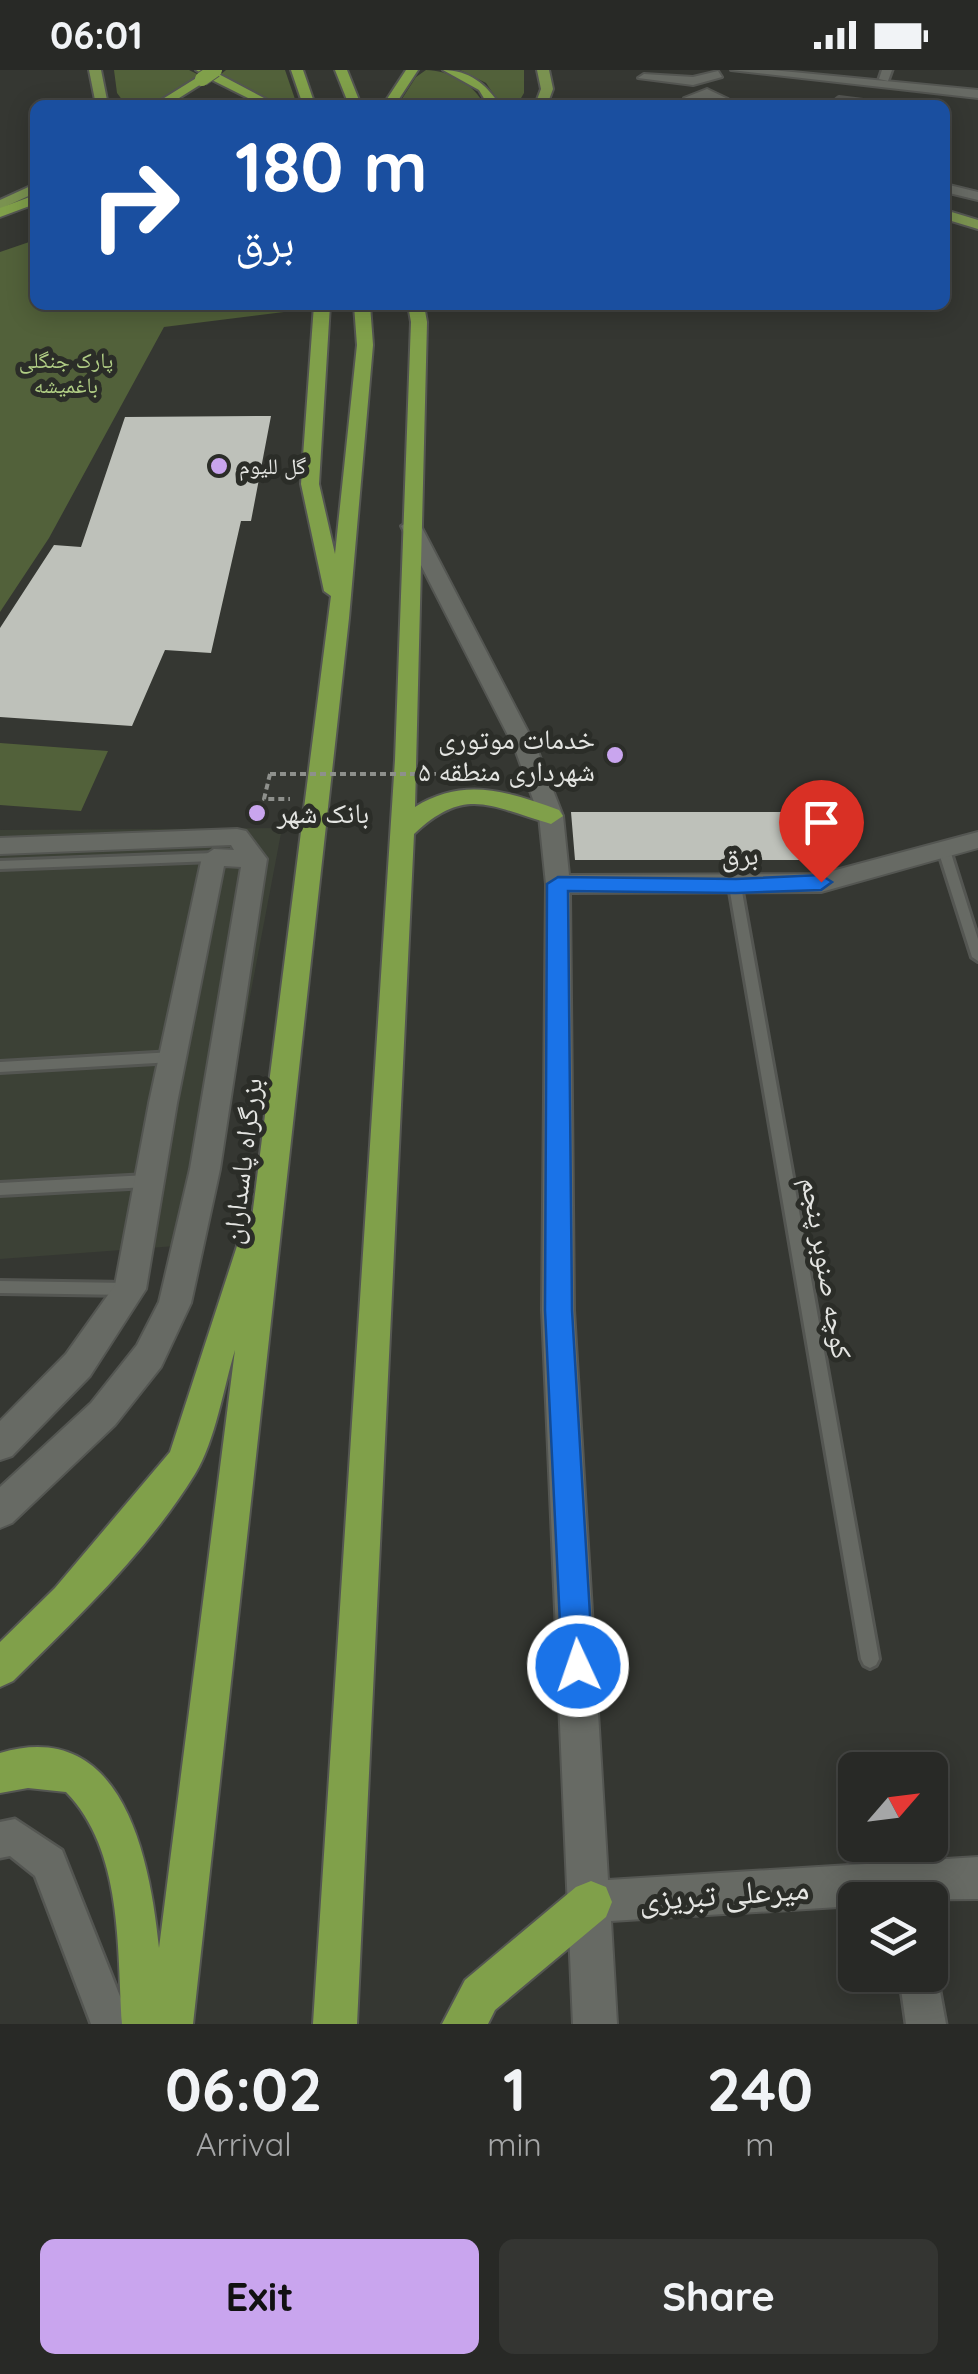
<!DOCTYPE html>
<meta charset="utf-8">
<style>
:root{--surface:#282926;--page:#343532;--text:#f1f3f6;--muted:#a5a6a7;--line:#444543;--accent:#c9a5ee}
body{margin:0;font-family:Quicksand,"Noto Naskh Arabic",sans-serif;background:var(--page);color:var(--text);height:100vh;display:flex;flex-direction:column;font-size:38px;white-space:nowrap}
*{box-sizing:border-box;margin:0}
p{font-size:32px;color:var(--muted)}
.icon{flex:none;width:55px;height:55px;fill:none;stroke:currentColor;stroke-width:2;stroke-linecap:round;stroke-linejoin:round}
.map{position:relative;height:1954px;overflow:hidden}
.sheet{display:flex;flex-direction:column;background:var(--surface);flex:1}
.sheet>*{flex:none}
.hud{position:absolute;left:30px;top:30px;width:920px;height:210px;border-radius:15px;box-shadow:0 5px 25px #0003,0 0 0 2px var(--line);background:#1a4fa0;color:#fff;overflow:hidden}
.needle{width:65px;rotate:62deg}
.tools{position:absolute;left:838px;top:1682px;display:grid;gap:20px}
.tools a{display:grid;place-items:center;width:110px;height:110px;border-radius:15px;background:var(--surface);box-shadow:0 5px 25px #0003,0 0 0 2px var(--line);font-size:50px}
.pin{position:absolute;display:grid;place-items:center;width:85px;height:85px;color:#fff;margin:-102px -42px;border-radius:50% 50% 50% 0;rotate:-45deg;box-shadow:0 0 10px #0007}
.pin .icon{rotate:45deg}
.me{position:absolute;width:110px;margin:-55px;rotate:357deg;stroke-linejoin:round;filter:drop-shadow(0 0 8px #0008)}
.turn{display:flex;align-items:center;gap:35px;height:210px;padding:0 40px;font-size:45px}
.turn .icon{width:130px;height:130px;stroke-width:2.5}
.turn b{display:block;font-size:70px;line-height:85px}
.eta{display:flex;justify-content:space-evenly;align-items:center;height:170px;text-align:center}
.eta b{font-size:60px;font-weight:800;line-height:70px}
.primary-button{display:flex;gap:20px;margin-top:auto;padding:20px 40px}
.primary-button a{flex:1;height:115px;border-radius:15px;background:var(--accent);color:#111;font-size:40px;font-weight:800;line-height:115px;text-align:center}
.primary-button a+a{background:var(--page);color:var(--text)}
.status{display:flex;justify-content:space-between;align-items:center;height:70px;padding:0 50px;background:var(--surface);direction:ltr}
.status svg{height:28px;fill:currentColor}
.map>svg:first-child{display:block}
</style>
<div class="status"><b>06:01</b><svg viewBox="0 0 49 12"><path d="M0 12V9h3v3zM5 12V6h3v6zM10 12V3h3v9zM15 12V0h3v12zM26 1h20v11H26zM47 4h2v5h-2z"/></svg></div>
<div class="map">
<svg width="978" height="1954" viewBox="0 0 978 1954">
<rect width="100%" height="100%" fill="#353732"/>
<path fill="#3c4136" d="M282,758L203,1174L0,1189V760Z"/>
<path fill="#52613a" d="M114,0H189L199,5L174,25L170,35H126L117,23Z
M226,0H285L297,35C270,35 246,16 220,5Z
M426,0C448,0 475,14 484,35H398L416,7Z
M460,0H524V23L517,35H501L486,13Z
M35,170V235H308V239L164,257L49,468L0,542V182Z
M0,673L108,681L81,741L0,735Z"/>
<path fill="#bec1ba" d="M271,346L251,451H241L211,583L165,580L132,656L0,647V558L54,475L81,477L125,347Z
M571,742H812L823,790H575Z"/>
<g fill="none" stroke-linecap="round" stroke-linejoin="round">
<g stroke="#545652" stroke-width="6">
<path id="service" d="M839,28L879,33L882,35L840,32L836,35H830Z
M944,776L950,780L978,869V891L972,887L938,780Z
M214,783L220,787L214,791L0,799V791Z
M735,812L741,816L879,1589L876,1595L870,1598L864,1595L861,1589L729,816Z
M173,982L177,984L179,987L177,990L173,992L0,1002V992Z
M147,1105L152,1107L154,1111L152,1115L147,1117L0,1125V1113Z
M0,1211L128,1213L133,1215L135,1219L133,1223L128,1225L0,1223Z"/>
</g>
<g stroke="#545652" stroke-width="5">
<path id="minor" d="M882,0H892L888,11L879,9Z
M15,1749L62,1780L131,1954H91L35,1806L10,1786L0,1788V1752Z
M930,1891L937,1905L946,1954H906L899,1905H930Z"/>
</g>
<g stroke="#545652" stroke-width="4">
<path id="tertiary" d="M731,0H772L978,20V28Z
M411,450L421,456L537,679L563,746L569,805L821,804L978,762V778L821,822L570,823L574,1240L608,1810L978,1787V1829L855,1830V1836L611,1851L617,1954H573L542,1240L546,814L539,746L515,679L401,456Z
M237,759L246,761L267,789L220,1099L191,1233L161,1297L115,1355L12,1453L0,1458V1417L91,1333L137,1275L159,1232L190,1099L241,797L224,796L177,1033L146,1219L90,1306L12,1386L0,1390V1351L66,1284L115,1215L149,1033L202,787L214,779L234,780L231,775L0,784V768Z"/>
</g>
<g stroke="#545652" stroke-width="4">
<path id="secondary" d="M718,1L722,7L693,15L638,8L644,4L693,7Z
M707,19L728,29C715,38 697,38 684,28Z
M945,114L978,122V130L945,122Z"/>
</g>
<g stroke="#545652" stroke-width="4">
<path id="primary" d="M89,0H101L108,35H96Z
M537,0H549L553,19L547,35H535L541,19Z
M35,114V123L0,139V130Z
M945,140L978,150V159L945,149Z"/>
</g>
<g stroke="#545652" stroke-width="4">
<path id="trunk" d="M196,0H211L277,35H262L206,7V11L168,35H153L198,7L206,6Z
M291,0H303L315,35H303Z
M335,0H347L361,35H349Z
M406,0H418L395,35H383Z
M443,0C469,0 486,14 500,35H488L479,20Z
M35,125V134L0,147V138Z
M314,235H330L319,414L335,484L357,275L354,235H370L373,275L349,548L193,1954H122C117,1878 123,1780 66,1722L28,1718L0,1723V1683C124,1646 150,1790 159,1878L235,1280C224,1316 215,1372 195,1404C148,1481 77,1548 13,1611L0,1617V1572L55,1518L170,1382L237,1176L241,1167L250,1163L331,526L324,521L301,414Z
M408,235H424L427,252L415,737C464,706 509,722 559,740L563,746L551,754C491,737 466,715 414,764L357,1954H313L395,690L411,252Z
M591,1811L606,1817L612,1832L606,1847L495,1940L488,1954H442L465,1910L576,1817Z"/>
</g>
<path stroke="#8e908c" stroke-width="4" stroke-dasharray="6 4" stroke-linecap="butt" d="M270,704L264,729H290"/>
<use href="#service" fill="#676a64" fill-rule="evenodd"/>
<use href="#minor" fill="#676a64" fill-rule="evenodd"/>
<use href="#tertiary" fill="#676a64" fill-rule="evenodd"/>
<use href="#secondary" fill="#676a64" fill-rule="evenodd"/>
<use href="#primary" fill="#7a9250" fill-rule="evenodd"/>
<use href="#trunk" fill="#80a04a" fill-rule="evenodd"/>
<g stroke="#545652" stroke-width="16" stroke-linecap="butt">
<path id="trunk-bridge" d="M202,9L215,0"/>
</g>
<path stroke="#8e908c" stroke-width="4" stroke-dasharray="6 4" stroke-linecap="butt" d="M270,704H445"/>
<use href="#trunk-bridge" stroke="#80a04a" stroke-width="14"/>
</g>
<path fill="#1a73e8" stroke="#114b97" stroke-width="2.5" d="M821,805L832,812L821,820L736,823L568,821L572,1240L593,1596L589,1606L578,1611L567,1606L562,1596L545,1240L547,814L558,807L736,809Z"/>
<g fill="#c9a5ee" stroke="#2b2d28" stroke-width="4">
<circle cx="219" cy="396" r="10"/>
<circle cx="615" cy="685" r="10"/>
<circle cx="257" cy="743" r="10"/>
</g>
<g text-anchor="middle" stroke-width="10" stroke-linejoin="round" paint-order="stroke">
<g font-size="22" fill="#b1ce85" stroke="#2b2d28">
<text x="66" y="298">پارک جنگلی<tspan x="66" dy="25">باغمیشه</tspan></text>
</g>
<g font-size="22" fill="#e4e5e2" stroke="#2b2d28" text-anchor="start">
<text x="239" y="404">گل للیوم</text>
</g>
<g font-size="28" fill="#e4e5e2" stroke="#2b2d28" text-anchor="end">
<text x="595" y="679">خدمات موتوری<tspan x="595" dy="32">شهرداری منطقه ۵</tspan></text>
<text x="277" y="753" text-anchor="start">بانک شهر</text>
</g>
<g font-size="28" fill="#e4e5e2" stroke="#2b2d28">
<text transform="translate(740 785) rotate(-1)" y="10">برق</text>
<text transform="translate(242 1091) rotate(-83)" y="10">بزرگراه پاسداران</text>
<text transform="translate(827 1198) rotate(80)" y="10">کوچه صنوبر پنجم</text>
</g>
<g font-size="32" fill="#e4e5e2" stroke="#2b2d28">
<text transform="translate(724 1824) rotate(-4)" y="11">میرعلی تبریزی</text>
</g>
</g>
</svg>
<div class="tools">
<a><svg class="needle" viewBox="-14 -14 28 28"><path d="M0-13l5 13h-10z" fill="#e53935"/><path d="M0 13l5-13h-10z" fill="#a5a6a7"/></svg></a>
<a><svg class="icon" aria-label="layers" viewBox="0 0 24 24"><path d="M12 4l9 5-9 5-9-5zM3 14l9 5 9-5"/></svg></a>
</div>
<div class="pin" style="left:821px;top:812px;background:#d93025"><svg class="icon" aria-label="arrive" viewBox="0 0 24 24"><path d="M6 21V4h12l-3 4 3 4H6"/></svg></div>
<svg class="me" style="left:578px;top:1596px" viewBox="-20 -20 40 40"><circle r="17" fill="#1a73e8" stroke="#fff" stroke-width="3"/><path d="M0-11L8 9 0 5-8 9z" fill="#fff"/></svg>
<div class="hud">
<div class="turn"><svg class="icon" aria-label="right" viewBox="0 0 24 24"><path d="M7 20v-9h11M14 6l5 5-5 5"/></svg><div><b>180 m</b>برق</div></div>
</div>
</div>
<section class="sheet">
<div class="eta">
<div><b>06:02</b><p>Arrival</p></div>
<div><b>1</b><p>min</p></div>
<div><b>240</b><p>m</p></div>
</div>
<div class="primary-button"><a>Exit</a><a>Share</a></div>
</section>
